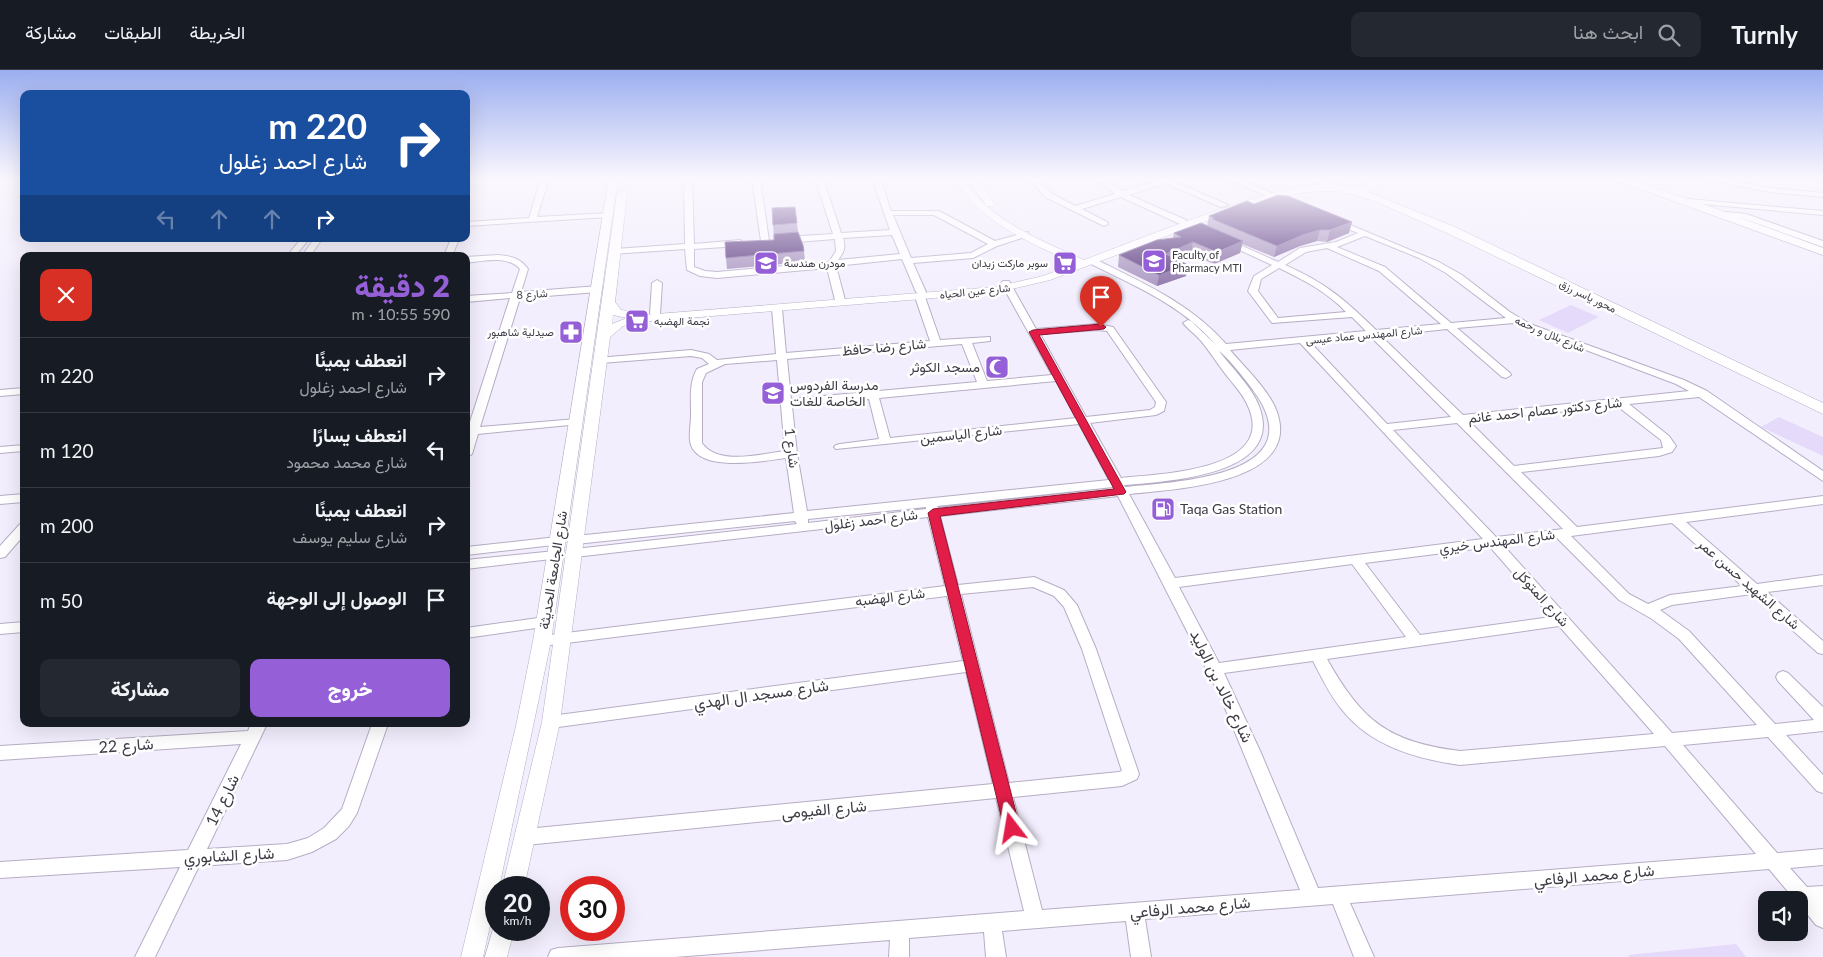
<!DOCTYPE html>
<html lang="ar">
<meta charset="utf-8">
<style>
:root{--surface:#171b24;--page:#242831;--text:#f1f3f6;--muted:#9ea1a6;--line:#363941;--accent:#955fd7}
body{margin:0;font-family:Lato,Vazirmatn,sans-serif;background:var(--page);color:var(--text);direction:rtl;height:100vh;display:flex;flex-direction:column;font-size:19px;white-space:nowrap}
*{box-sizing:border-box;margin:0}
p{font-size:16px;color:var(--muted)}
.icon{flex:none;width:28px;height:28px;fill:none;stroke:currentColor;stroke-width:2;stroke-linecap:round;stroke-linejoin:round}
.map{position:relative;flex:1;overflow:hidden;direction:ltr}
.details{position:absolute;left:20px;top:182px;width:450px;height:475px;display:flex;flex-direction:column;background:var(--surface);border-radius:10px;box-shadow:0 5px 20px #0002;direction:rtl}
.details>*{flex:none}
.hud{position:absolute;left:20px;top:20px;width:450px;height:152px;border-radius:10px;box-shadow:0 5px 20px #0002;direction:rtl;background:#1a4fa0;color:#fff;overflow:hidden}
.controls{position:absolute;left:1758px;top:821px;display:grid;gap:10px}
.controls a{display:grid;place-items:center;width:50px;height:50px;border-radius:10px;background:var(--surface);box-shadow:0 5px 20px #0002;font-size:25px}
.speed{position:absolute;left:485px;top:806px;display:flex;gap:10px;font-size:25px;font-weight:700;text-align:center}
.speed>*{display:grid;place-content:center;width:65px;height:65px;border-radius:50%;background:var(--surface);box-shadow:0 5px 20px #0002;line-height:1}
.speed small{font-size:12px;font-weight:400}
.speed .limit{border:8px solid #d22;background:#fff;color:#111}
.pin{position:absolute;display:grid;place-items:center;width:42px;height:42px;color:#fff;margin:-51px -21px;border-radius:50% 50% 50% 0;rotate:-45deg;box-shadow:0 0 5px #0007}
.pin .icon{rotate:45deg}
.me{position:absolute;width:55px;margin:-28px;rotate:346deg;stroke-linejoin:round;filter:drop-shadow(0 0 4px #0008)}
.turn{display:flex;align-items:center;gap:18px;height:105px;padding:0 20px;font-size:22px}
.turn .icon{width:65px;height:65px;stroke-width:2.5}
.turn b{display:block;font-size:35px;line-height:42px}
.lanes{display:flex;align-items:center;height:48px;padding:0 20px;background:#0003;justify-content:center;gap:25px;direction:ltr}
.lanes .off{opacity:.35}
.round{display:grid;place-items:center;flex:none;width:52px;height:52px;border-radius:10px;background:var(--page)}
.summary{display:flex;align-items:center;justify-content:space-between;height:85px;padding:0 20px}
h1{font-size:30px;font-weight:800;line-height:38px;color:var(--accent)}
.button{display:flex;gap:10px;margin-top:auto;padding:10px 20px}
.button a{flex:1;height:58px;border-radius:10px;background:var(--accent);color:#fff;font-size:20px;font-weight:800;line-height:58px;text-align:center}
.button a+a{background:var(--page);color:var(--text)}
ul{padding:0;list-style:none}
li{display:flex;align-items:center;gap:15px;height:75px;padding:0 20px;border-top:1px solid var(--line)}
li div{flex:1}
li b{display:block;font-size:19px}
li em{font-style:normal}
header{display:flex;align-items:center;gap:30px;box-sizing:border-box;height:70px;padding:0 25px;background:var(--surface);border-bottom:1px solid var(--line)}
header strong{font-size:24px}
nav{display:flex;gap:28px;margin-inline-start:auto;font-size:18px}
.search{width:350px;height:45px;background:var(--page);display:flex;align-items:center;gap:12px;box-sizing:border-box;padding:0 18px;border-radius:10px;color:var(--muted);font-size:19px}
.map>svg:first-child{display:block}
</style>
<header>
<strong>Turnly</strong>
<div class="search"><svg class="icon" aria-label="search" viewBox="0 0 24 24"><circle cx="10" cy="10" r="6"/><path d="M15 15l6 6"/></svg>ابحث هنا</div>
<nav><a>الخريطة</a><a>الطبقات</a><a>مشاركة</a></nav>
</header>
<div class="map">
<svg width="1823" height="887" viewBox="0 0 1823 887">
<rect width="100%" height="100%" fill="#f3eefd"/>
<path fill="#e6dafb" d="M1571,235L1599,247L1568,263L1539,250Z
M1779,347L1823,367V386L1761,357Z
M1736,874L1746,887H1629L1628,885Z"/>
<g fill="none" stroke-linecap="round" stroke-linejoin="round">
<g stroke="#b6adc5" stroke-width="2">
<path id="minor" d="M541,108H549L537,147L609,143L613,145L609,147L466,156V152L529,148Z
M684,108H692L694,174L740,170L744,173L740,176L694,179V197L705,201L717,202L829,192L836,181L835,169L785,173L781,170L785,167L833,164L815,108H823L841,163L890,160L872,108H880L891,141H939L995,171L1028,162V166L997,176L973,188L913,193L926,222L922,225L925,227L940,270L990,267V271L972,273L987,311L1052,305L1001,213L1003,211H1009L1036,259L1097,254L1113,257L1166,332L1164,341L1156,345L1090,353L1121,408C1159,404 1280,401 1247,334C1242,323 1234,315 1227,306C1218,295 1211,283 1202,272C1196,265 1189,260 1183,253L1188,250L1191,251L1216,275C1182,235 1135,216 1089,193V189H1095C1143,213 1190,233 1226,274L1366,261L1352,247L1272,253L1248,221L1254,206L1272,195L1222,172L1229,170L1278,192L1300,178L1336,172L1358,163L1333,153V149H1336L1439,192L1462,205L1510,242L1530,254L1684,310L1707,321L1823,401V411L1699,327L1629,334L1669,366L1676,376L1672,382L1659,386L1521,402L1577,457L1823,426V434L1686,452L1757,514L1823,505V515L1767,522L1823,571V584L1818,583L1752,524L1672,535L1660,540L1689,561L1775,654L1814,650L1778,611L1776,607L1778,603L1783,601L1788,603L1823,637V661L1786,665L1823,705V723L1817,721L1768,667L1683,675L1777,783L1823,779V795L1790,798L1807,817L1823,816V858L1816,855L1799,834V830H1795L1769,799L1350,833L1374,887H1354L1333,834L1145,849L1151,887H1131L1126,851L1002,861L1006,887H986L984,862L909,868V887H889L890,870L675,887H548L551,880L558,878L1024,841L996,728L526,775L520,772L517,767L520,762L526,759L993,714L966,602L551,658L545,656L543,652L545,648L551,646L963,591L947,526L542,576L537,575L535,571L537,567L542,566L945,516L928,447L575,487L570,486L568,483L575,479L797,454L795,451L576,474L571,473L570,470L571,467L576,466L794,443L786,388C764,391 695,404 690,371C689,363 691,353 691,344C691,329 689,312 697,299L709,294L702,288L691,286L601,293L596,290L597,288L691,280L709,284L717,290L776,284L772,239L777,236L782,239L786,283L930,271L915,227L919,224L916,222L902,189L836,196L845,230L840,233L835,230L827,198L717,208L700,206L687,200L685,179L612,184L611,182L615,179L685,174ZM893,145H934L988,174L971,183L911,188ZM892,165L900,184L838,190C844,182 846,178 843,168ZM1365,166L1419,188L1446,203L1506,248L1451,253L1385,197L1337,177ZM1327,178L1379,201L1441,254L1376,260C1344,229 1326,213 1285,195L1306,182ZM1279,198C1304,210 1327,222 1346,242L1278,248L1258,221L1261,209ZM1514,253L1676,314L1689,321L1463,345L1381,266L1447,259L1502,307L1506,308L1511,305L1510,303L1457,258ZM1097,260L1107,261L1156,332L1155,337L1150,340L1086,347L1040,264ZM1371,267L1451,347L1387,354L1310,272ZM1300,273L1483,469L1175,508L1129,424C1174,419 1308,414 1275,337C1265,316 1245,298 1230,280ZM962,274L977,312L791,329L787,289ZM1219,281C1229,288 1256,322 1262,334C1302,409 1167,412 1125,417L1124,415C1167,411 1286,406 1259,336C1251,316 1232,298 1219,281ZM777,290L785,381C761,384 718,396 702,373V312L706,303L725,294ZM1056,311L1076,348L890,368L879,328ZM869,329L879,369L840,374L836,375L834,377L836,379L1079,354L1109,410L807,441L797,384L792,336ZM1617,336L1661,370L1663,378L1514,396L1469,351ZM1457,353L1563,459L1496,467L1393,360ZM1113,417L1114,418L938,438L937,436ZM1118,426L1220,626L1300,820L1042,840L1013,727L1122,716L1137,709L1139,704L1096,579L1077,535L1064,520L1034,507L958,515L940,446ZM926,437V439L808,453V449ZM1672,453L1742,516L1670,525L1648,534L1629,524L1571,466ZM1557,468L1619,530L1652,549L1679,569L1757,655L1672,663L1503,475ZM1490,477L1551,547L1420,565L1365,493ZM1352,494L1406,567L1219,593L1179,517ZM1033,517L1054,526L1064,537L1082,579L1122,701L1119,702L1009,713L961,524ZM1559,556L1654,664L1460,681C1388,672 1362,651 1327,589ZM1313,591C1322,608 1330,626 1343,641C1371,676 1417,689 1460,695L1665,676L1756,784L1318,818L1261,683L1224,603Z
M752,108H760L769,171L765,174L761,171Z
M1029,108H1037L1051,123L1075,136L1115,124L1093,108H1102L1122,121L1158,110L1155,108H1166L1228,135L1221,137L1165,113L1129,125L1186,150V154H1180L1121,127L1082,139L1107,152L1108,154L1104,156L1045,127Z
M1226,108H1237L1290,131L1283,133Z
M1701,108H1718L1770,118L1823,123V127L1770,122Z
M1688,129L1823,141V145L1691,133L1687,131Z
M1726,142L1746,144L1823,171V177L1742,148L1726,146Z
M301,169H309L295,186H287Z
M314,169H322L310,186H302Z
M451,169H459L452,186H444Z
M498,185C511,186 520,188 528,199L521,222L598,216L603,219L598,222L520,228L480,357L576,349L582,352L580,354L478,364L472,384L466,387V359L468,358L510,228L466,232V226L512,223L520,199C508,185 483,191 466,193V187Z
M657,210L662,213L660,244L655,247L650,244L652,213Z
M24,318V324L0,326V320Z
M24,375V381L0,383V377Z
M24,424V432L0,434V426Z
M24,453V465L5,487L0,488V476L20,454Z
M557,467L563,471L562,474L466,485V477Z
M555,481L562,485L560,488L466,499V490Z
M545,547L550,548L552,552L550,556L466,568V558Z
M24,552V562L0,564V554Z
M251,654H267L207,779L287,774L308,768L324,758L342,739L372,654H388L357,743L349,756L336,769L312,782L287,790L199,796L155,887H135L180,797L0,808V792L188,780L241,674L0,690V676L248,661Z"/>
</g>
<g stroke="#b6adc5" stroke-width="1">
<path id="tertiary" d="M609,108H618L551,571L499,818H496V829L483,887H461L516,656L533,571Z
M954,108H963C991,152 1039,169 1084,190C1120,177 1313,97 1339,118L1334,121L1304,122L1249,135L1050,210L995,223L638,252L623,256L610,267L560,652L524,818H502L542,652L617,123L622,120L627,123L615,232L621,240L638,242L644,245L995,217L1043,206L1075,194C1028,171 982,154 954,108ZM613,245L627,248L612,254Z
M967,108H976L995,134L993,136H987Z
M1610,108H1624L1717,139L1823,178V185Z
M495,852L496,860H514L507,887H485Z"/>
</g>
<g stroke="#b6adc5" stroke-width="1">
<path id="primary" d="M1310,108C1331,108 1343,123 1367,115L1365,108H1376L1380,113L1375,119L1368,122L1455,157L1823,333V344L1447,163L1377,132L1352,124L1323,119Z"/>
</g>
<use href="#minor" fill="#fff" fill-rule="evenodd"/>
<use href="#tertiary" fill="#fff" fill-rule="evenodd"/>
<use href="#primary" fill="#fff" fill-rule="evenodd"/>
</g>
<path fill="#a490bc" d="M1254,134L1349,163L1327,172L1317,171L1300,176L1274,187L1242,174L1240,183L1214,194L1191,184L1177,190L1186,206L1157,216L1118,197L1119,185L1173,168L1174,163L1207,156L1209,146Z
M772,138L797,153L798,162L804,181L805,192L727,199L726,188L774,170Z"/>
<path fill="#846aa2" d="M1352,152L1349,163L1327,172L1330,160Z
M1320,160L1317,171L1300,176L1274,187L1277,176L1303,165Z
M1243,171L1240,183L1214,194L1217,182Z
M1193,172L1191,184L1164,196L1166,184Z
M1188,195L1186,206L1157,216L1159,205Z"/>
<path fill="#54327b" stroke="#846aa2" d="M1278,125L1288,126L1352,152L1330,160H1320L1303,165L1277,176L1212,149L1214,148L1209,146L1247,131L1254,134Z
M795,137L797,153L773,155L772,138Z
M1201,153L1243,171L1217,182L1193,172L1166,184L1188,195L1159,205L1119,185L1157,170L1181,167L1174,163Z
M798,162L803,175L804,181L726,188L725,172L774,170V164Z"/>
<linearGradient id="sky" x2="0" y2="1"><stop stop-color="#9baeef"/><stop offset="0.47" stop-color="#faf7fe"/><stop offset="1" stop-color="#faf7fe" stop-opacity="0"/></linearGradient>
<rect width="1823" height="232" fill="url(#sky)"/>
<path fill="#e11d48" stroke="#92132f" d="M1101,254L1106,257L1104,259L1039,265L1126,422L1124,424L940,446L1020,758L1018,763L1012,765L1007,763L1004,758L928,443L933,439L1114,419L1029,262L1033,260Z"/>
<defs>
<g id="university-square" transform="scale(1.25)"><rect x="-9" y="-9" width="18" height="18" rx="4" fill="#955fd7" stroke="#fff"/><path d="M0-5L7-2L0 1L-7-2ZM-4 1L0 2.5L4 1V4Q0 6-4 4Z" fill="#fff"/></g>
<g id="supermarket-square" transform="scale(1.25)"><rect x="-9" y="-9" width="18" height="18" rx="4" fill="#955fd7" stroke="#fff"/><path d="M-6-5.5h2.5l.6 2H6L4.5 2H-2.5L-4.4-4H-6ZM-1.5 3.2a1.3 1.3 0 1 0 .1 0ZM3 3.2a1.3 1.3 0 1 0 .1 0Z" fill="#fff"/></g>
<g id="pharmacy-square" transform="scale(1.25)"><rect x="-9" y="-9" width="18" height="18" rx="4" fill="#955fd7" stroke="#fff"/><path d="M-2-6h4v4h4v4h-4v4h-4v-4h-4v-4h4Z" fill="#fff"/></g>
<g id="mosque-square" transform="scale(1.25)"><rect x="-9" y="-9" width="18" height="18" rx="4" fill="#955fd7" stroke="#fff"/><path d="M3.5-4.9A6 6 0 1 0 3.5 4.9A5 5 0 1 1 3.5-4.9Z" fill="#fff"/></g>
<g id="school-square" transform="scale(1.25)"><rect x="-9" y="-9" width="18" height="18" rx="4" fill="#955fd7" stroke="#fff"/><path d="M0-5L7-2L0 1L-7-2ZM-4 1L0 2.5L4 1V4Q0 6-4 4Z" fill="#fff"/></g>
<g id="fuel-square" transform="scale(1.25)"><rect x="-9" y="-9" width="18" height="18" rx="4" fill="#955fd7" stroke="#fff"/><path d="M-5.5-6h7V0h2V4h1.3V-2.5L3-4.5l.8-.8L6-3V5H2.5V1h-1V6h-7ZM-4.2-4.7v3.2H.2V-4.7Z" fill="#fff"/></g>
</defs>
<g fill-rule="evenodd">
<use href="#university-square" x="1154" y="191"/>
<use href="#university-square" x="766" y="193"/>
<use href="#supermarket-square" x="1065" y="193"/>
<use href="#supermarket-square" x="637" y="251"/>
<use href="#pharmacy-square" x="571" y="262"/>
<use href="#mosque-square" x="997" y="297"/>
<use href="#school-square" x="773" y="323"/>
<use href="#fuel-square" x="1163" y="439"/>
</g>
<g text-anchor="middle" stroke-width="5" stroke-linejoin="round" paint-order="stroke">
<g font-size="11" fill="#3e3b45" stroke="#fff" text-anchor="start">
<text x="1172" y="189">Faculty of<tspan x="1172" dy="13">Pharmacy MTI</tspan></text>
<text x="784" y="197">مودرن هندسة</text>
<text x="1048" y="197" text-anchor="end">سوبر ماركت زيدان</text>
<text x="654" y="255">نجمة الهضبه</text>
<text x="554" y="266" text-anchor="end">صيدلية شاهبور</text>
</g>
<g font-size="11" fill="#3e3b45" stroke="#fff">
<text transform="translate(975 221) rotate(-6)" y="4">شارع عين الحياه</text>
<text transform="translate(532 224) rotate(-4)" y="4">شارع 8</text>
<text transform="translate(1588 226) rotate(26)" y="4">محور ياسر رزق</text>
<text transform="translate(1550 264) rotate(23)" y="4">شارع بلال و رحمه</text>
<text transform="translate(1364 265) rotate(-5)" y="4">شارع المهندس عماد عيسى</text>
</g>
<g font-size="14" fill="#3e3b45" stroke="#fff">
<text transform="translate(884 277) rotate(-5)" y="5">شارع رضا حافظ</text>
<text transform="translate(1545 340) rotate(-6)" y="5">شارع دكتور عصام احمد غانم</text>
<text transform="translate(961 364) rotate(-6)" y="5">شارع الياسمين</text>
<text transform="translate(792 378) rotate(83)" y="5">شارع 1</text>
<text transform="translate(871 450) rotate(-7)" y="5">شارع احمد زغلول</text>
<text transform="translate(1497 471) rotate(-7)" y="5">شارع المهندس خيري</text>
<text transform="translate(553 500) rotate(-81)" y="5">شارع الجامعة الحديثة</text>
<text transform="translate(1749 514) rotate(41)" y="5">شارع الشهيد حسن عمر</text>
<text transform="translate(890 527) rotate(-7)" y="5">شارع الهضبه</text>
<text transform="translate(1542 527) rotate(48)" y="5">شارع المتوكل</text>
</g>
<g font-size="14" fill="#3e3b45" stroke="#fff" text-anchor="start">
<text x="980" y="302" text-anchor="end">مسجد الكوثر</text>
<text x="790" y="320">مدرسة الفردوس<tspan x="790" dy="16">الخاصة للغات</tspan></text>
<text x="1180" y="444">Taqa Gas Station</text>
</g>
<g font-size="16" fill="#3e3b45" stroke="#fff">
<text transform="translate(1222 616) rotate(64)" y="6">شارع خالد بن الوليد</text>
<text transform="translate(761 624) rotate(-8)" y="6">شارع مسجد ال الهدي</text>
<text transform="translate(126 675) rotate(-4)" y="6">شارع 22</text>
<text transform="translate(222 730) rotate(-64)" y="6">شارع 14</text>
<text transform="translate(824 739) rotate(-5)" y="6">شارع الفيومى</text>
<text transform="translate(229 785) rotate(-3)" y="6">شارع الشابوري</text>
<text transform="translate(1594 805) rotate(-5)" y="6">شارع محمد الرفاعي</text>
<text transform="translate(1190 837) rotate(-5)" y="6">شارع محمد الرفاعي</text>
</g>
</g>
</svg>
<div class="controls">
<a><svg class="icon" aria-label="sound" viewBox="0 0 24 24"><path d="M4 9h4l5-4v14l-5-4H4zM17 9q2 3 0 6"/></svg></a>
</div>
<div class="speed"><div>20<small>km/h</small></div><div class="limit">30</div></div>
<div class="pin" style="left:1101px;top:257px;background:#d93025"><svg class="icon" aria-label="arrive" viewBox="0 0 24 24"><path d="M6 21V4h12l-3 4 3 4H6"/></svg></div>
<svg class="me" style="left:1012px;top:758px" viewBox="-20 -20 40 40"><path d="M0-17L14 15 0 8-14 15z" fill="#e11d48" stroke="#fff" stroke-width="4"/></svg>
<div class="hud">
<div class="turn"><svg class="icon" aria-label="right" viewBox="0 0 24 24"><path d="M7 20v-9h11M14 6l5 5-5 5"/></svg><div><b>220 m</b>شارع احمد زغلول</div></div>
<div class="lanes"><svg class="icon off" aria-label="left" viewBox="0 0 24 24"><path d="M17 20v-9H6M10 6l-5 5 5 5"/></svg><svg class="icon off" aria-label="ahead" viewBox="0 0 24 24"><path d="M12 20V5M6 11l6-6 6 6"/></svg><svg class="icon off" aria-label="ahead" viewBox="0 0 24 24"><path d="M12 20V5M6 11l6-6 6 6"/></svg><svg class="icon" aria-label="right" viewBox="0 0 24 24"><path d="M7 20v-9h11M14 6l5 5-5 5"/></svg></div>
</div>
<section class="details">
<div class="summary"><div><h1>2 دقيقة</h1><p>590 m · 10:55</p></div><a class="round" style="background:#d93025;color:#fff"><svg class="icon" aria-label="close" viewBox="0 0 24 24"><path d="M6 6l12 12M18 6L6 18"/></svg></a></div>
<ul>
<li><svg class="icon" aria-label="right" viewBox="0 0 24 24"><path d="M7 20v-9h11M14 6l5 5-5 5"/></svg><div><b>انعطف يمينًا</b><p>شارع احمد زغلول</p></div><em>220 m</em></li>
<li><svg class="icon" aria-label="left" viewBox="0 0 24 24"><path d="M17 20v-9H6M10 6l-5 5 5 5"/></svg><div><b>انعطف يسارًا</b><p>شارع محمد محمود</p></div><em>120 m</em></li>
<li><svg class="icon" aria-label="right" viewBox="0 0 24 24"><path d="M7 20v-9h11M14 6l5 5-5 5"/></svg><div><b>انعطف يمينًا</b><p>شارع سليم يوسف</p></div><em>200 m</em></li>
<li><svg class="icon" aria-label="arrive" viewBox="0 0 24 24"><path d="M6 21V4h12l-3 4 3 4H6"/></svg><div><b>الوصول إلى الوجهة</b></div><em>50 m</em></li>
</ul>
<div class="button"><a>خروج</a><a>مشاركة</a></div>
</section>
</div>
